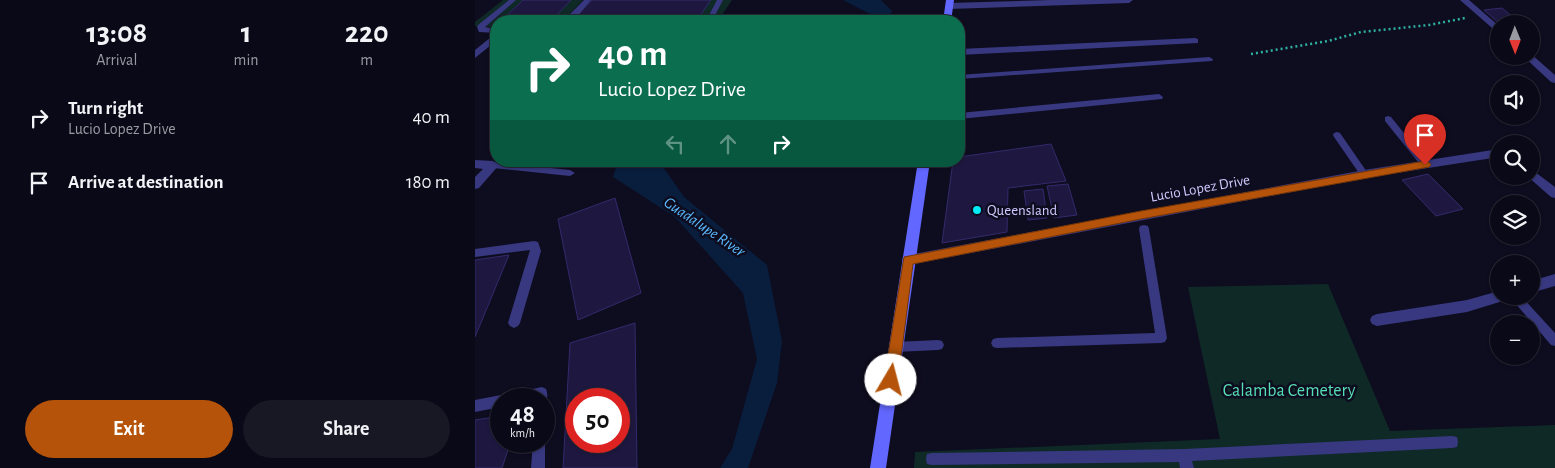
<!DOCTYPE html>
<meta charset="utf-8">
<style>
:root{--surface:#0a0917;--page:#181724;--text:#f1f3f6;--muted:#999aa1;--line:#2a2a36;--accent:#b45309}
body{margin:0;font-family:"Alegreya Sans",sans-serif;background:var(--page);color:var(--text);height:100vh;display:flex;flex-direction:column;font-size:19px;white-space:nowrap}
*{box-sizing:border-box;margin:0}
p{font-size:16px;color:var(--muted)}
.icon{flex:none;width:28px;height:28px;fill:none;stroke:currentColor;stroke-width:2;stroke-linecap:round;stroke-linejoin:round}
.map{position:relative;flex:1;overflow:hidden}
.side{display:flex;flex-direction:column;background:var(--surface);width:475px}
.side>*{flex:none}
.banner{position:absolute;left:15px;top:15px;width:475px;height:152px;border-radius:20px;box-shadow:0 1px 4px #0004,0 0 0 1px var(--line);background:#0b6e4f;color:#fff;overflow:hidden}
.needle{width:32px;rotate:179deg}
.controls{position:absolute;left:1015px;top:15px;display:grid;gap:10px}
.controls a{display:grid;place-items:center;width:50px;height:50px;border-radius:50%;background:var(--surface);box-shadow:0 1px 4px #0004,0 0 0 1px var(--line);font-size:25px}
.speed{position:absolute;left:15px;top:388px;display:flex;gap:10px;font-size:25px;font-weight:700;text-align:center}
.speed>*{display:grid;place-content:center;width:65px;height:65px;border-radius:50%;background:var(--surface);box-shadow:0 1px 4px #0004,0 0 0 1px var(--line);line-height:1}
.speed small{font-size:12px;font-weight:400}
.speed .limit{border:8px solid #d22;background:#fff;color:#111}
.pin{position:absolute;display:grid;place-items:center;width:42px;height:42px;color:#fff;margin:-51px -21px;border-radius:50% 50% 50% 0;rotate:-45deg;box-shadow:0 0 5px #0007}
.pin .icon{rotate:45deg}
.me{position:absolute;width:55px;margin:-28px;rotate:8deg;stroke-linejoin:round;filter:drop-shadow(0 0 4px #0008)}
.turn{display:flex;align-items:center;gap:18px;height:105px;padding:0 25px;font-size:22px}
.turn .icon{width:65px;height:65px;stroke-width:2.5}
.turn b{display:block;font-size:35px;line-height:42px}
.lanes{display:flex;align-items:center;height:48px;padding:0 25px;background:#0003;justify-content:center;gap:25px;direction:ltr}
.lanes .off{opacity:.35}
.eta{display:flex;justify-content:space-evenly;align-items:center;height:85px;text-align:center}
.eta b{font-size:30px;font-weight:600;line-height:35px}
.action{display:flex;gap:10px;margin-top:auto;padding:10px 25px}
.action a{flex:1;height:58px;border-radius:30px;background:var(--accent);color:#fff;font-size:20px;font-weight:600;line-height:58px;text-align:center}
.action a+a{background:var(--page);color:var(--text)}
ul{padding:0;list-style:none}
li{display:flex;align-items:center;gap:15px;height:65px;padding:0 25px}
li div{flex:1}
li b{display:block;font-size:19px}
li em{font-style:normal}
main{display:flex;flex:1;min-height:0}
.map>svg:first-child{display:block}
</style>
<main>
<section class="side">
<div class="eta">
<div><b>13:08</b><p>Arrival</p></div>
<div><b>1</b><p>min</p></div>
<div><b>220</b><p>m</p></div>
</div>
<ul>
<li><svg class="icon" aria-label="right" viewBox="0 0 24 24"><path d="M7 20v-9h11M14 6l5 5-5 5"/></svg><div><b>Turn right</b><p>Lucio Lopez Drive</p></div><em>40 m</em></li>
<li><svg class="icon" aria-label="arrive" viewBox="0 0 24 24"><path d="M6 21V4h12l-3 4 3 4H6"/></svg><div><b>Arrive at destination</b></div><em>180 m</em></li>
</ul>
<div class="action"><a>Exit</a><a>Share</a></div>
</section>
<div class="map">
<svg width="1080" height="468" viewBox="0 0 1080 468">
<rect width="100%" height="100%" fill="#0e0c1f"/>
<path fill="#0f2927" d="M28,0H48L26,21H21L20,27L0,26V22Z
M96,0H108L88,21H76Z
M236,0H257L243,21H221Z
M853,284L915,431L1080,425V468H439L440,452L745,439L713,287Z"/>
<path fill="#091e3c" d="M368,0H406L417,11L413,21H394L395,14Z
M143,161H184L209,197L292,265L307,341L302,383L273,468H245L257,449L282,359L268,293L200,217L138,177Z"/>
<path fill="#1e1840" stroke="#332a6c" fill-rule="evenodd" d="M48,0H96L76,21L28,19Z
M117,0H236L221,21H97Z
M1027,8L1046,24H1025L1009,10Z
M576,144L591,181L533,188L532,232L467,243L478,161H484V157Z
M953,174L988,209L961,216L927,180Z
M593,184L602,215L579,218L572,186Z
M568,189L572,218L553,220L549,191Z
M140,198L166,293L103,320L83,219Z
M34,255L0,337V260Z
M160,323L162,468H88L95,343ZM101,399H144V441H101Z
M26,416V441H36L27,468H0V420Z"/>
<g fill="none" stroke-linecap="round" stroke-linejoin="round">
<path stroke="#2db1a1" stroke-width="2.5" stroke-dasharray="2 3" stroke-linecap="butt" d="M776,54L853,41L886,32L954,25L990,18"/>
<path fill="#37387f" fill-rule="evenodd" d="M34,0H41L10,27L21,29V33L4,32L2,27L3,25Z
M109,0H116L101,18H95V14Z
M242,0H248L237,21H231Z
M734,57L738,59L737,61L484,79V75Z
M684,94L688,97L687,99L484,119V113Z
M913,116L916,117L953,163L955,165L953,167H947L910,121V117Z
M862,132L865,133L892,172L894,174L892,176H886L859,137L858,135L859,133Z
M18,162L95,170L100,173L95,176L18,168L13,165Z
M669,225L673,226L674,229L692,338L690,342L686,343L522,348L518,347L516,343L518,339L522,338L680,333L664,229L665,226Z
M59,241L63,242L66,251L45,323L43,326L39,328L35,326L33,323L55,250L0,257V249Z
M1034,296H1046L1080,333V346L1076,345Z
M463,340L467,341L469,345L467,349L463,350L420,352L416,351L414,347L416,343L420,342Z
M67,387L71,389C73,394 73,401 69,404V399H32L34,395L38,393Z
M26,395L31,399H26V407L0,412V400Z
M977,436L982,437L983,442L982,447L977,448L717,461L719,468H705L704,462L457,465L452,464L451,459L452,454L457,453L710,449Z
M69,437L70,441V468H56L58,441H69Z"/>
<path fill="#37387f" fill-rule="evenodd" d="M576,0H658L654,3L474,9L470,6L474,3Z
M21,33V41L0,58V50Z
M720,38L723,39V43L484,55V49Z
M0,160L18,161L24,165L4,188L0,189V177L8,169L0,168Z
M1080,274V286L1056,293V281Z
M1024,291V296H1033L1031,300L992,312L902,326L897,324L895,320L897,316L902,314L992,300Z"/>
<path fill="#37387f" fill-rule="evenodd" d="M985,0H994L1024,26V34Z
M1056,54L1080,75V83L1076,82L1048,56H1056Z
M1024,149V157L889,178L433,265L428,264L427,260L428,256L433,255L889,170Z
M1056,169L1080,187V198L1076,197L1052,176H1056Z"/>
<path fill="#6267ff" fill-rule="evenodd" d="M471,0H479L476,21H468Z
M443,161H455L411,468H395Z"/>
</g>
<path fill="#b45309" stroke="#753606" d="M950,161L954,162L956,165L954,167L666,219L438,264L423,380L421,384L416,386L411,384L409,380L429,257L666,211Z"/>
<circle fill="#00ebf6" stroke="#0e0c1f" stroke-width="2" cx="502" cy="210" r="5"/>
<g text-anchor="middle" stroke-width="5" stroke-linejoin="round" paint-order="stroke">
<g font-size="15" fill="#cecbff" stroke="#0e0c1f">
<text transform="translate(725 188) rotate(-10)" y="5">Lucio Lopez Drive</text>
</g>
<g font-size="15" fill="#cecbff" stroke="#0e0c1f" text-anchor="start">
<text x="512" y="215">Queensland</text>
</g>
<g font-size="16" font-style="italic" fill="#59bbff" stroke="#0e0c1f">
<text transform="translate(230 226) rotate(34)" y="6">Guadalupe River</text>
</g>
<g font-size="18" fill="#56dfb5" stroke="#0e0c1f">
<text x="814" y="396">Calamba Cemetery</text>
</g>
</g>
</svg>
<div class="controls">
<a><svg class="needle" viewBox="-14 -14 28 28"><path d="M0-13l5 13h-10z" fill="#e53935"/><path d="M0 13l5-13h-10z" fill="#999aa1"/></svg></a>
<a><svg class="icon" aria-label="sound" viewBox="0 0 24 24"><path d="M4 9h4l5-4v14l-5-4H4zM17 9q2 3 0 6"/></svg></a>
<a><svg class="icon" aria-label="search" viewBox="0 0 24 24"><circle cx="10" cy="10" r="6"/><path d="M15 15l6 6"/></svg></a>
<a><svg class="icon" aria-label="layers" viewBox="0 0 24 24"><path d="M12 4l9 5-9 5-9-5zM3 14l9 5 9-5"/></svg></a>
<a>+</a>
<a>−</a>
</div>
<div class="speed"><div>48<small>km/h</small></div><div class="limit">50</div></div>
<div class="pin" style="left:950px;top:165px;background:#d93025"><svg class="icon" aria-label="arrive" viewBox="0 0 24 24"><path d="M6 21V4h12l-3 4 3 4H6"/></svg></div>
<svg class="me" style="left:416px;top:380px" viewBox="-20 -20 40 40"><circle r="19" fill="#fff"/><path d="M0-13L10 11 0 6-10 11z" fill="#b45309"/></svg>
<div class="banner">
<div class="turn"><svg class="icon" aria-label="right" viewBox="0 0 24 24"><path d="M7 20v-9h11M14 6l5 5-5 5"/></svg><div><b>40 m</b>Lucio Lopez Drive</div></div>
<div class="lanes"><svg class="icon off" aria-label="left" viewBox="0 0 24 24"><path d="M17 20v-9H6M10 6l-5 5 5 5"/></svg><svg class="icon off" aria-label="ahead" viewBox="0 0 24 24"><path d="M12 20V5M6 11l6-6 6 6"/></svg><svg class="icon" aria-label="right" viewBox="0 0 24 24"><path d="M7 20v-9h11M14 6l5 5-5 5"/></svg></div>
</div>
</div>
</main>
